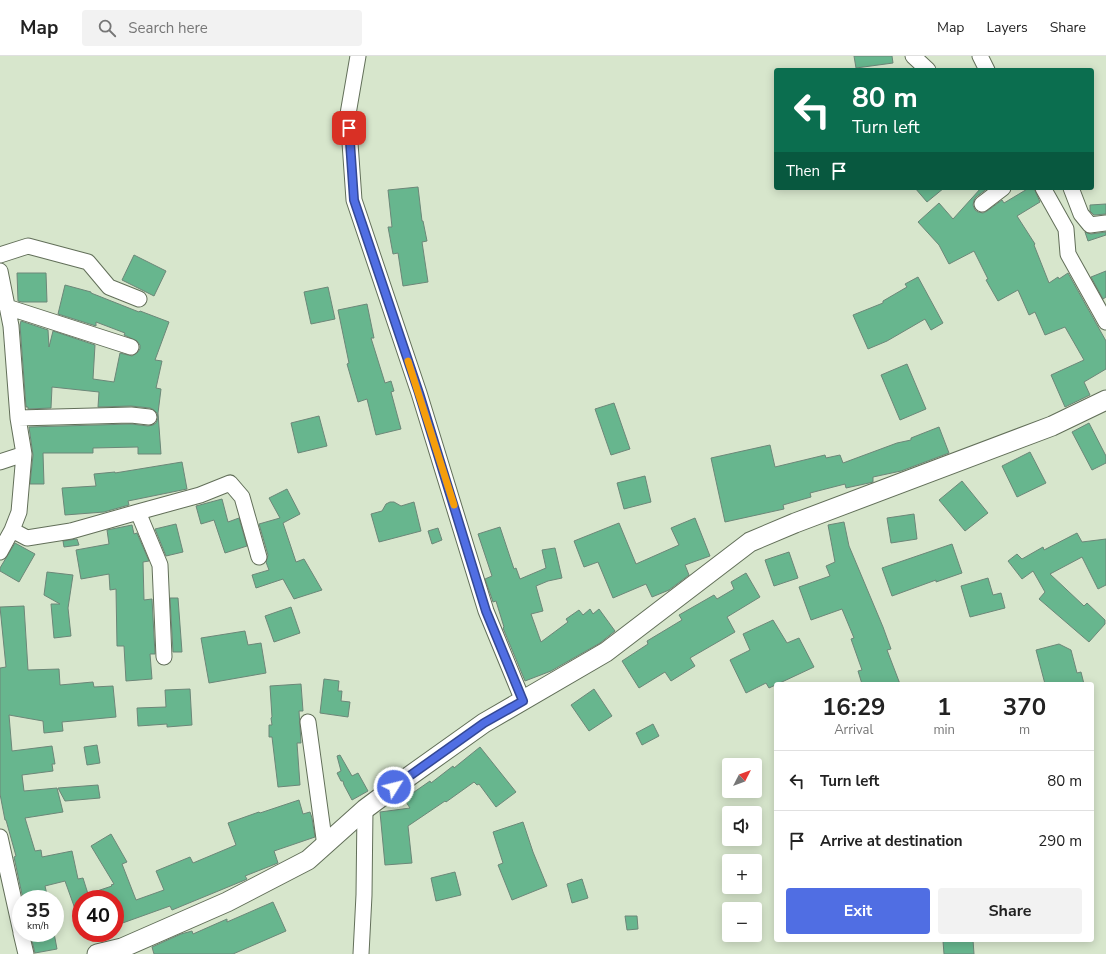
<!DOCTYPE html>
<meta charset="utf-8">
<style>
:root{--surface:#fff;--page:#f2f2f2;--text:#222;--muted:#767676;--line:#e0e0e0;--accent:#506ee3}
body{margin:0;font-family:"Nunito Sans",sans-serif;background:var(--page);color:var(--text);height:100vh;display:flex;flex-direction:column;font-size:15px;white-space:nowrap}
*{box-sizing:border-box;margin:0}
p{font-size:13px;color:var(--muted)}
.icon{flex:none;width:22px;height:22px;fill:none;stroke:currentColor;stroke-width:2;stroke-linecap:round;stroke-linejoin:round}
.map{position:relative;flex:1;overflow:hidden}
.details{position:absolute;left:774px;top:626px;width:320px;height:260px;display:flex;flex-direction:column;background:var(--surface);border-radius:4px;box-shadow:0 2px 10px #0003}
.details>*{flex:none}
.guide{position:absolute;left:774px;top:12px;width:320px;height:122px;border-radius:4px;box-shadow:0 2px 10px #0003;background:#0b6e4f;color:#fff;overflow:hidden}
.needle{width:26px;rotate:48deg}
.tools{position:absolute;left:722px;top:702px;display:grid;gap:8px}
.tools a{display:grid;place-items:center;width:40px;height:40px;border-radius:4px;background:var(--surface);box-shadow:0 2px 10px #0003;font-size:20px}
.speed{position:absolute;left:12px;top:834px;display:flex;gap:8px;font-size:20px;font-weight:700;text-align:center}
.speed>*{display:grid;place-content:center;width:52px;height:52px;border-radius:50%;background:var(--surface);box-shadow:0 2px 10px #0003;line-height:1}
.speed small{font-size:10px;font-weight:400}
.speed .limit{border:6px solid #d22;background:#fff;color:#111}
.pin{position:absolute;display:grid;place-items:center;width:34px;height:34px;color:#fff;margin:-17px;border-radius:8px;box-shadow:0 2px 6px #0006}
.me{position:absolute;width:44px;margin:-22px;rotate:54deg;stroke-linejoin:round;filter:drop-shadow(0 0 3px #0008)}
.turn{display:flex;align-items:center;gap:14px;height:84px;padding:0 12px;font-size:18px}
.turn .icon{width:52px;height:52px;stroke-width:2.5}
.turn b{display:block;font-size:28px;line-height:34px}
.then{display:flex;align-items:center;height:38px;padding:0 12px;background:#0003;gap:8px;font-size:15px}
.eta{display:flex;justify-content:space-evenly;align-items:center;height:68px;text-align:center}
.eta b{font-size:24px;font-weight:700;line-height:28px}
.button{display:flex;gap:8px;margin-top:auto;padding:8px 12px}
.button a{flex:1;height:46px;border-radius:4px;background:var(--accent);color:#fff;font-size:16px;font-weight:700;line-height:46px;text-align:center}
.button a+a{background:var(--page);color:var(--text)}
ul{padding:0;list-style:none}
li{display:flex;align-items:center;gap:12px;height:60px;padding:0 12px;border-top:1px solid var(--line)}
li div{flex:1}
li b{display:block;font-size:15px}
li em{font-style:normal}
header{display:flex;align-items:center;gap:24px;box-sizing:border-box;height:56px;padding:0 20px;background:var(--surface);border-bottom:1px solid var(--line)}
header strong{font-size:19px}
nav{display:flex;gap:22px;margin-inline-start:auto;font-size:14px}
.search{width:280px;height:36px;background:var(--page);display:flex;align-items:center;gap:10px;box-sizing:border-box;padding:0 14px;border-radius:4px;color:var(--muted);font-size:15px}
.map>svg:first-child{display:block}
</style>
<header>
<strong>Map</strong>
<div class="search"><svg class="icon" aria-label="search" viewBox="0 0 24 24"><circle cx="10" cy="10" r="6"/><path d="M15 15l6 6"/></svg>Search here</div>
<nav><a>Map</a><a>Layers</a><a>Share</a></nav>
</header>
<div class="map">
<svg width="1106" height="898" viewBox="0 0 1106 898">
<rect width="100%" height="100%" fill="#d7e6cc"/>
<path fill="#67b68e" stroke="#6c8778" d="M854,0H892L893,7L856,12Z
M418,131L422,165H423L427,185L422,186L428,226L403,230L398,197L393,198L388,171H392L388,134Z
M915,132H944L927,146Z
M981,132H988L976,141L974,144L973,149L975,154L978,156L983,157L987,155L1002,144L1004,147L1029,132H1034L1040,146L1017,160L1035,188L1034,189L1049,227L1058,221L1059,223L1068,217L1106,285V313L1084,326L1090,339L1065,351L1051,319L1084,304L1065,271L1045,279L1035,256L1029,259L1018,234L998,245L986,224L988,223L974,195L949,208L939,189L918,166L939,147L953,163Z
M1106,148V158L1094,159L1090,155V149Z
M1085,176L1091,178L1106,176V179L1088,185Z
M134,199L166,215L154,240L122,224Z
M1106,215V241L1103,243L1091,221Z
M17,217H46L47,246H22L18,245Z
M918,221L943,267L931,274L925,263L887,285L868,293L853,259L883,247V245L907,231L905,228Z
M65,229L91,236V237L139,256L140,255L169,266L155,304L162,305L156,332L161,333L158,357L161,398H138V391L93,392V397H43L44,428H30L33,399L29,371L131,368L148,370L153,369L156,367L158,362L157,357L154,354L150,352L131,350L98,351L99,336L52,331L51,352L28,353V351H26L20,269L21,265L48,274L49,291L53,275L95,289L93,323L114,326L120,297L132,300L137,297L140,293V289L137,285L124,279L125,277L96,266V270L58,258Z
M328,231L335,263L311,268L304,236Z
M367,248L374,282H371L385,327L391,325L394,335L391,336L401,373L376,379L367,343L358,346L347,308L349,307L338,254Z
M907,308L926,353L900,364L881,319Z
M614,347L630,393L611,399L595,353Z
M319,360L327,390L298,397L291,367Z
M1089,367L1106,400V407L1092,414L1072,376Z
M939,371L949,397L901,415L873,421V426L869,427L846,432L845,428L810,437L811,441L783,449L784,453L725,466L711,402L770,389L775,411L825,399L826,402L840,399L843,407L897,387L911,384V382Z
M1030,396L1046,427L1017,441L1002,410Z
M182,406L187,433L128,445L129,449L104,456L65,459L62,432L96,430L94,418L115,416V417Z
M645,420L651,446L624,453L617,427Z
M962,425L988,457L965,475L939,444Z
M287,433L300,458L283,467L296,506L304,503L322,534L294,543L283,523L256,532L252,519L269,514L266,506L268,499L259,468L280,462L269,442Z
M222,443L228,466L239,462L247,490L225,497L214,464L201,468L196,450Z
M390,446H394L401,450L414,446L421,475L379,486L371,458L382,455L386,448Z
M914,458L917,483L891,487L887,462Z
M695,462L710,500L685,509L689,519L669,534L652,541L646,528L613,542L598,506L584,511L574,485L619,467L636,508L679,489L671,472Z
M844,466L849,490L883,571L891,593L887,594L900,628H862L858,615L862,614L851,583L854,582L842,553L811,564L799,531L830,520L826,510L835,506L828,469Z
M176,468L183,496L166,500L155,473Z
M132,469L134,478L137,477L149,505L143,506L144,544L152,543L155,598H150L152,623L126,625L124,590H117L116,533L110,534L109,518L81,523L76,494L109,488L107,474Z
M500,471L514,513L516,512L520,523L546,512L542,494L555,492L562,522L548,525L536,530L543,555L531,558L541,586L568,566L566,563L579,554L583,559L590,553L593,558L599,553L615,575L600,587L551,615L525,625L503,572L504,571L496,545L493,546L491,540L485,523L492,520L478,478Z
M438,472L442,484L432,488L428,475Z
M1077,477L1082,486L1106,483V529L1098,533L1082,501L1050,518L1084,550L1087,547L1105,564V568L1089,586L1039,543L1045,536L1033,515L1022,523L1008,505L1017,498L1022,503L1043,491L1044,494Z
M77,483L79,489L64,491L63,485Z
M15,487L35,498L19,526L0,515V512Z
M952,488L962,517L936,526V524L892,540L882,512Z
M789,496L798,522L774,530L765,504Z
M47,516L73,519L68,552L71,580L54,582L51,548H60L44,539Z
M746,517L760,541L727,561L735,576L690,602L695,610L671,625L665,616L639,632L622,605L648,588L647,585L682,564L679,559L714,539L717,543L734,533L731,526Z
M988,522L993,539L1001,537L1005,552L970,561L961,530Z
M170,542H178L182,596H173Z
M24,550L28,614L59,613L60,629L93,626L94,631L113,630L116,661L62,666L63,675L44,677L43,665L9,659L12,695L52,690L55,708H52L53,715L22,719L24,735L57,732L63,756L25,762L35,795L41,794L42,801L72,795L78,823L83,822L88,838L112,830L111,829L114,828L91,790L111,778L127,806L122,808L136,844L164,834L156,815L190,801L193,807L236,789L228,767L259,756L260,757L299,744L303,758L310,756L312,762L315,781L274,795L278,807L245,820L247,823L245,824L172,854L170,850L117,869L115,863V843H81V864H79L65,825L45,830L48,843H23L14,801L16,800L6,764H5L0,738V612L6,611L0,551Z
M291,551L300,577L274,586L265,560Z
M773,564L787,587L799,582L814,611L769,632L766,627L746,637L730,604L750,594L743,578Z
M245,575L248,589L261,587L266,617L209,627L201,582Z
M1059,588L1071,594L1077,617L1081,616L1084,628H1045L1036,594Z
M324,623L339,625L338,635H342L341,645L350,646L348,661L320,657Z
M301,628L303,655H299L301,687H297L300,729L278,731L272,681H269V669H272L271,662L272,661L270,630Z
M190,633L192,669L167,671V668L138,670L137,652L166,651L165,634Z
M594,633L612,660L589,675L571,649Z
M653,668L659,680L642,689L636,677Z
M97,689L100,707L87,709L84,691Z
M480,691L516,736L496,751L479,728L477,729L474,726L446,746L445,745L408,770L412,807L385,809L380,756L410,752L404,743L430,725L431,727L453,710L454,712Z
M340,699L352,720L358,717L368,735L352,744L344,729L343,725H341L337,717L341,715L337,700Z
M98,729L100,742L65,745L58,732Z
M523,766L533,796L547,830L512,844L498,809L503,807L493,776Z
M455,816L461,839L436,845L431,822Z
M582,823L588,842L572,847L567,828Z
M273,846L286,875L233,898H154L152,891L181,878L192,875L193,878L227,863V866Z
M625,860H637L638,873L627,874Z
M30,877H54L57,893L35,897Z
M949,884H973L974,898H944L943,885Z"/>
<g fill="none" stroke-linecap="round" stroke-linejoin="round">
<g stroke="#626f59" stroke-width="17">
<path id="minor" d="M358,0L348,58L354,144L419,337L486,555L523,645
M913,0L928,14
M980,0L987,14
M1043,132L1066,173L1068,198L1106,266
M1071,132L1081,158L1090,169L1106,167
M982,148L1003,132
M0,199L28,190L88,206L109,231L139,243
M0,215L11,270L18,362L24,398L19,456L12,474L0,496
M7,251L131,291
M18,362L131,359L149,361
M0,406L24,398
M138,456L200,439L230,427L242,441L259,501
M12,474L27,482L71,475L138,456L160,509L164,601
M308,666L325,790
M0,781L21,876
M21,877L26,898
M361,898L364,839L365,753"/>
</g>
<g stroke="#626f59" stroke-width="21">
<path id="tertiary" d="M97,898L122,892L227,846L308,804L365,753L404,724L484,667L606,596L750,486L795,467L1052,370L1106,344"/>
</g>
<use href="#minor" stroke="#fff" stroke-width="15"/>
<use href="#tertiary" stroke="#fff" stroke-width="19"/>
</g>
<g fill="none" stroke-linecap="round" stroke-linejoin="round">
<g stroke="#344894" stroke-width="10">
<path id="route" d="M349,72L354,144L419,337L486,555L523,645L484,667L394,731"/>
</g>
<use href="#route" stroke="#506ee3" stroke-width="7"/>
<path stroke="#f59e0b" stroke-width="7" d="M408,305L454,449"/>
</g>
</svg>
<div class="tools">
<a><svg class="needle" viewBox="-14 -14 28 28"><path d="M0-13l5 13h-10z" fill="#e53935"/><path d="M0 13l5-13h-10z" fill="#767676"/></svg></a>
<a><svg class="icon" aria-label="sound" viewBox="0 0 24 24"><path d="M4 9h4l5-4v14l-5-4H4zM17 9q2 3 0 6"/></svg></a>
<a>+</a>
<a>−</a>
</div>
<div class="speed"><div>35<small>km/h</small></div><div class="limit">40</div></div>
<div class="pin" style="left:349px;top:72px;background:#d93025"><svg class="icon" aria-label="arrive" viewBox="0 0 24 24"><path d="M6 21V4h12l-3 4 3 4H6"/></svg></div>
<svg class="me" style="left:394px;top:731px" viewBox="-20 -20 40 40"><circle r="17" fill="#506ee3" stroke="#fff" stroke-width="3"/><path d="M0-11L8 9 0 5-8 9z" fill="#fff"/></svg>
<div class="guide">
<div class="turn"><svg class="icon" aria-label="left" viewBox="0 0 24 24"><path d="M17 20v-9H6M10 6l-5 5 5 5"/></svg><div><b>80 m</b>Turn left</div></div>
<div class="then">Then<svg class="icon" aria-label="arrive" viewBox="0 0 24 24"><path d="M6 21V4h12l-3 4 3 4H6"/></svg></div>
</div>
<section class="details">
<div class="eta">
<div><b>16:29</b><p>Arrival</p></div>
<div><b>1</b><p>min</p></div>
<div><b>370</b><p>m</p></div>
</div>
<ul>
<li><svg class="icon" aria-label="left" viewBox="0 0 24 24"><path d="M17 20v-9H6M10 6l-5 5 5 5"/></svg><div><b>Turn left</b></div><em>80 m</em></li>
<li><svg class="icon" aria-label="arrive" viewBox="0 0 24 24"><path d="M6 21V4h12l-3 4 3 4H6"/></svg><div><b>Arrive at destination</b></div><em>290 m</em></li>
</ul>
<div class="button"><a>Exit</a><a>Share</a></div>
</section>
</div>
